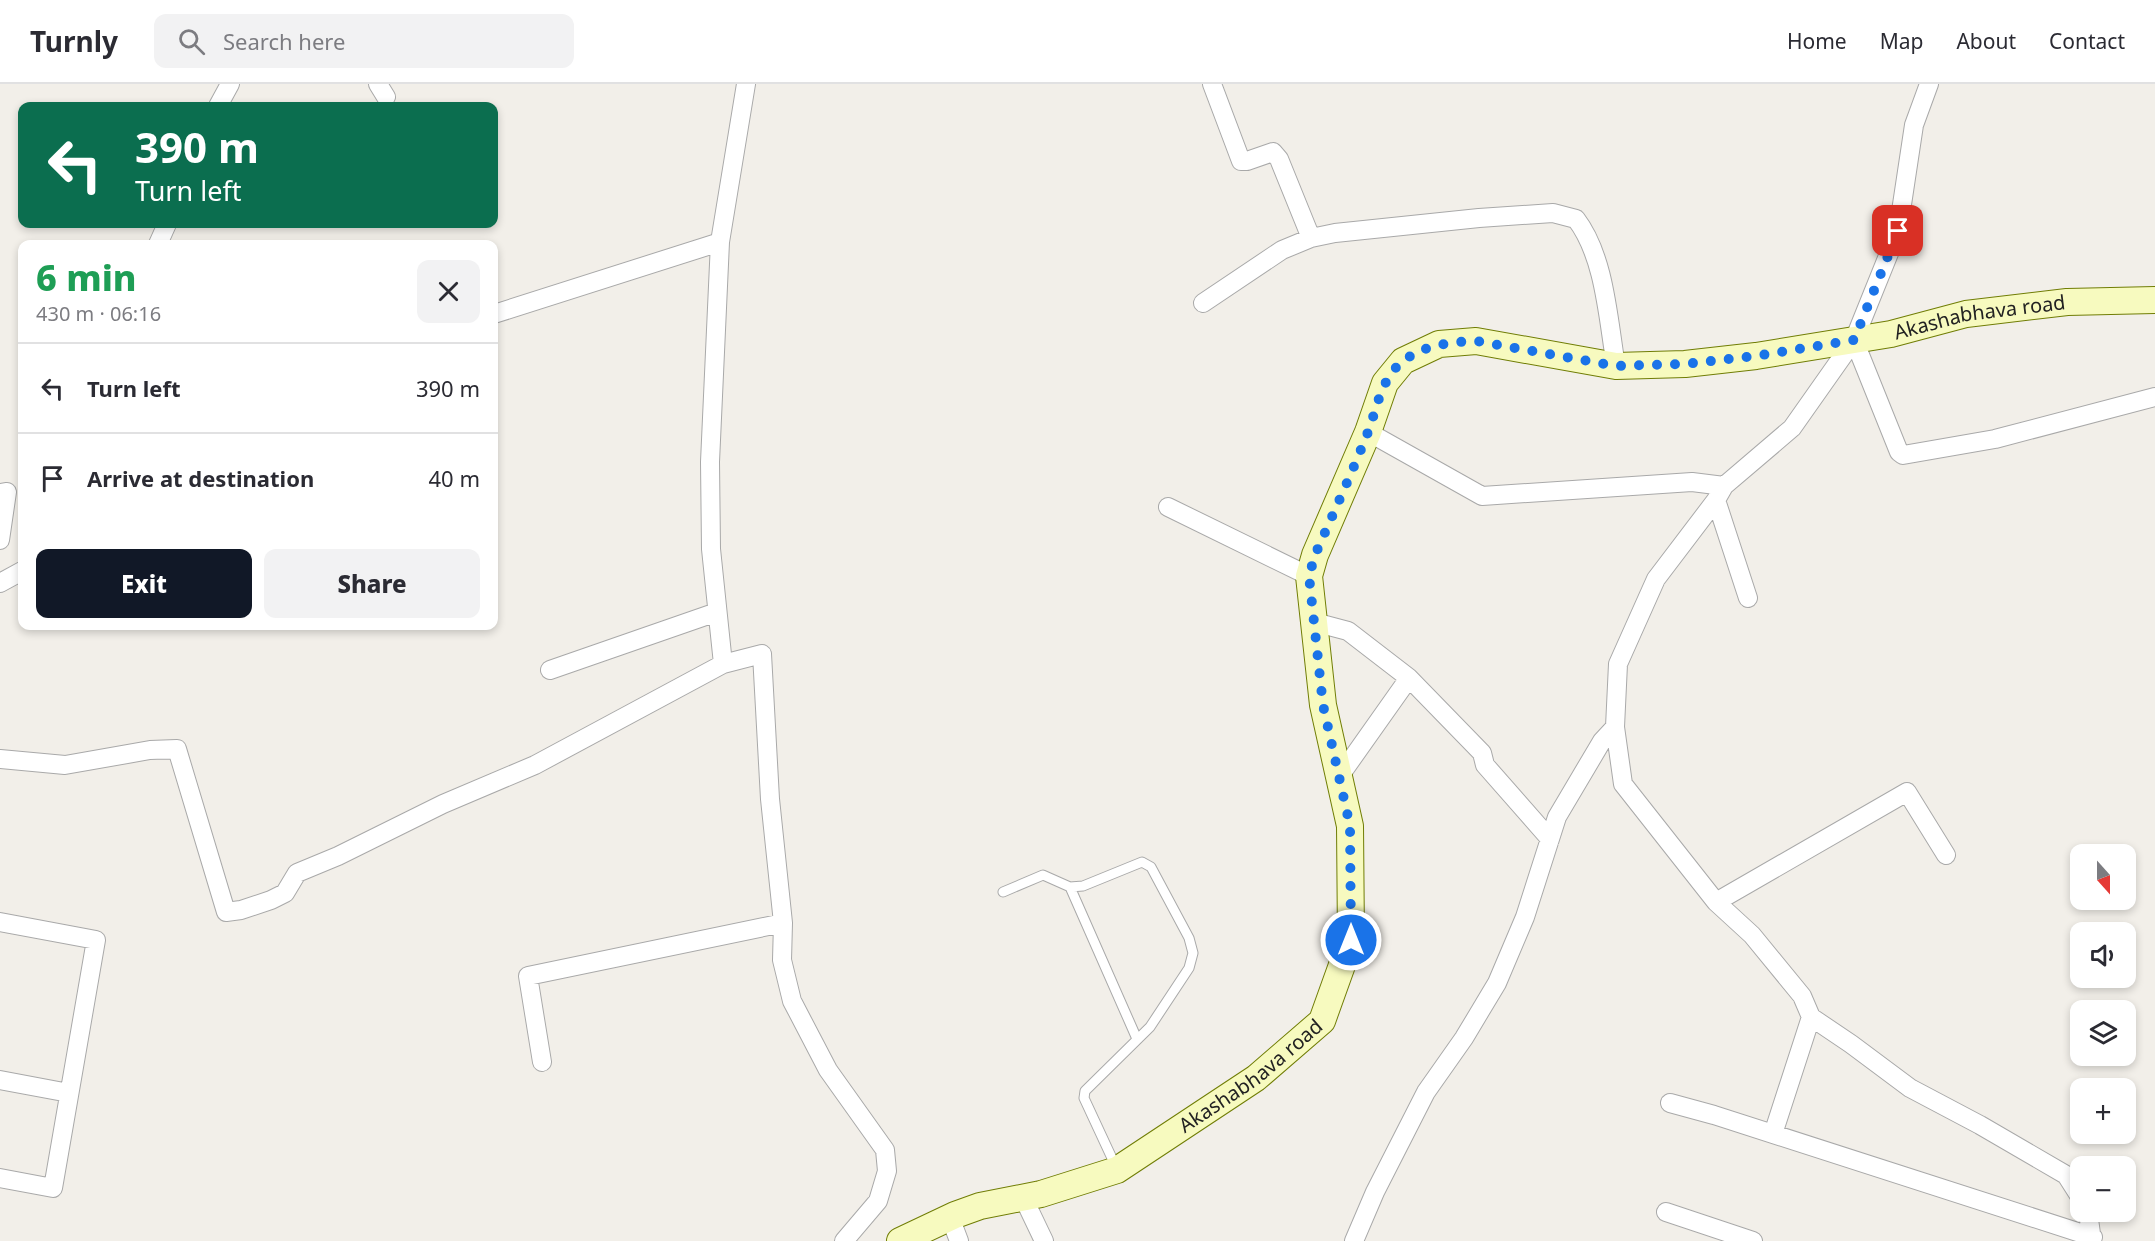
<!DOCTYPE html>
<meta charset="utf-8">
<style>
:root{--surface:#fff;--page:#f2f2f3;--text:#2b2b33;--muted:#7c7c81;--line:#e1e1e2;--accent:#111827}
body{margin:0;font-family:"Noto Sans",sans-serif;background:var(--page);color:var(--text);height:100vh;display:flex;flex-direction:column;font-size:22px;white-space:nowrap}
*{box-sizing:border-box;margin:0}
p{font-size:20px;color:var(--muted)}
.icon{flex:none;width:33px;height:33px;fill:none;stroke:currentColor;stroke-width:2;stroke-linecap:round;stroke-linejoin:round}
.map{position:relative;flex:1;overflow:hidden}
.panel{position:absolute;left:18px;top:156px;width:480px;height:390px;display:flex;flex-direction:column;background:var(--surface);border-radius:12px;box-shadow:0 3px 9px #0003}
.panel>*{flex:none}
.top-card{position:absolute;left:18px;top:18px;width:480px;height:126px;border-radius:12px;box-shadow:0 3px 9px #0003;background:#0b6e4f;color:#fff;overflow:hidden}
.needle{width:39px;rotate:159deg}
.fabs{position:absolute;left:2070px;top:760px;display:grid;gap:12px}
.fabs a{display:grid;place-items:center;width:66px;height:66px;border-radius:12px;background:var(--surface);box-shadow:0 3px 9px #0003;font-size:30px}
.pin{position:absolute;display:grid;place-items:center;width:51px;height:51px;color:#fff;margin:-26px;border-radius:12px;box-shadow:0 3px 9px #0006}
.me{position:absolute;width:66px;margin:-33px;rotate:0deg;stroke-linejoin:round;filter:drop-shadow(0 0 4px #0008)}
.turn{display:flex;align-items:center;gap:21px;height:126px;padding:0 18px;font-size:27px}
.turn .icon{width:78px;height:78px;stroke-width:2.5}
.turn b{display:block;font-size:42px;line-height:51px}
.round{display:grid;place-items:center;flex:none;width:63px;height:63px;border-radius:12px;background:var(--page)}
.headline{display:flex;align-items:center;justify-content:space-between;height:102px;padding:0 18px}
h1{font-size:36px;font-weight:800;line-height:45px;color:#1e9e55}
.cta{display:flex;gap:12px;margin-top:auto;padding:12px 18px}
.cta a{flex:1;height:69px;border-radius:12px;background:var(--accent);color:#fff;font-size:24px;font-weight:800;line-height:69px;text-align:center}
.cta a+a{background:var(--page);color:var(--text)}
ul{padding:0;list-style:none}
li{display:flex;align-items:center;gap:18px;height:90px;padding:0 18px;border-top:2px solid var(--line)}
li div{flex:1}
li b{display:block;font-size:22px}
li em{font-style:normal}
header{display:flex;align-items:center;gap:36px;box-sizing:border-box;height:84px;padding:0 30px;background:var(--surface);border-bottom:2px solid var(--line)}
header strong{font-size:28px}
nav{display:flex;gap:33px;margin-inline-start:auto;font-size:21px}
.search{width:420px;height:54px;background:var(--page);display:flex;align-items:center;gap:15px;box-sizing:border-box;padding:0 21px;border-radius:12px;color:var(--muted);font-size:22px}
.map>svg:first-child{display:block}
</style>
<header>
<strong>Turnly</strong>
<div class="search"><svg class="icon" aria-label="search" viewBox="0 0 24 24"><circle cx="10" cy="10" r="6"/><path d="M15 15l6 6"/></svg>Search here</div>
<nav><a>Home</a><a>Map</a><a>About</a><a>Contact</a></nav>
</header>
<div class="map">
<svg width="2155" height="1157" viewBox="0 0 2155 1157">
<rect width="100%" height="100%" fill="#f2efe9"/>
<g fill="none" stroke-linecap="round" stroke-linejoin="round">
<g stroke="#a9a9a9" stroke-width="11">
<path id="lane" d="M1070,803L1137,955
M1003,808L1043,791L1070,803L1083,802L1142,778L1151,783L1189,854L1193,869L1189,884L1150,943L1085,1007L1084,1014L1117,1085"/>
</g>
<g stroke="#a9a9a9" stroke-width="20">
<path id="street" d="M378,0L386,13
M1212,0L1241,77H1247L1273,68L1279,75L1311,154
M1929,0L1914,41L1898,147L1854,256L1792,344L1724,402L1716,416L1656,495L1618,580L1615,643L1623,700L1716,818L1752,851L1802,912L1811,933L1851,960L1910,1004L1980,1041L2066,1091L2080,1113
M218,22L230,0
M720,158L710,378L711,465L723,580L762,570L770,715L783,839L782,876L792,917L828,986L885,1066L887,1087L878,1117L844,1157
M158,160L167,140
M1203,219L1282,166L1311,154L1335,149L1479,134L1553,129L1576,135C1605,173 1608,235 1616,282
M494,230L720,158L746,0
M1854,256L1899,368L1903,371L1995,355L2155,313
M1368,348L1482,412L1692,398L1724,402
M0,409L7,408L0,456
M1716,416L1748,514
M1168,423L1309,492
M0,499L22,487
M1314,538L1348,547L1409,594L1482,669L1485,681L1550,755
M550,586L717,528
M0,675L65,681L150,666L177,665L226,828L241,826L271,816L285,809L297,789L338,772L443,720L535,681L723,580
M1339,693L1409,594
M1716,818L1907,708L1946,771
M0,838L96,856L53,1104L0,1094
M542,978L528,892L783,839
M0,996L69,1009
M1670,1019L1714,1031L2093,1153
M1773,1050L1811,933
M1023,1113L1044,1157
M1666,1128L1753,1157
M2088,1128L2092,1157
M950,1133L959,1157
M1354,1157L1375,1108L1426,1008L1464,954L1497,899L1525,833L1557,733L1602,657L1615,643"/>
</g>
<g stroke="#707d05" stroke-width="28">
<g id="secondary">
<path id="s1" d="M900,1157L955,1131L980,1122L1041,1110L1117,1086L1256,994L1322,937L1351,856L1350,742L1323,621L1309,492L1315,471L1368,348L1385,299L1403,277L1439,260L1476,257L1616,282L1685,280L1756,272L1891,250L1966,230L2067,218L2155,216"/>
</g>
</g>
<use href="#lane" stroke="#fff" stroke-width="9"/>
<use href="#street" stroke="#fff" stroke-width="18"/>
<use href="#secondary" stroke="#f7fabf" stroke-width="26"/>
</g>
<g fill="none" stroke-linecap="round" stroke-linejoin="round">
<path stroke="#1a73e8" stroke-width="10" stroke-dasharray="0 18" d="M1351,856L1350,742L1323,621L1309,492L1315,471C1333,430 1352,389 1368,348C1377,324 1381,295 1402,278C1423,261 1450,258 1476,257L1616,282L1685,280L1756,272L1854,256L1898,147"/>
</g>
<g text-anchor="middle" stroke-width="5" stroke-linejoin="round" paint-order="stroke">
<g font-size="20" fill="#222" stroke="#fff">
<text dy="7" stroke="none"><textPath href="#s1" startOffset="1760">Akashabhava road</textPath></text>
<text dy="7" stroke="none"><textPath href="#s1" startOffset="393">Akashabhava road</textPath></text>
</g>
</g>
</svg>
<div class="fabs">
<a><svg class="needle" viewBox="-14 -14 28 28"><path d="M0-13l5 13h-10z" fill="#e53935"/><path d="M0 13l5-13h-10z" fill="#7c7c81"/></svg></a>
<a><svg class="icon" aria-label="sound" viewBox="0 0 24 24"><path d="M4 9h4l5-4v14l-5-4H4zM17 9q2 3 0 6"/></svg></a>
<a><svg class="icon" aria-label="layers" viewBox="0 0 24 24"><path d="M12 4l9 5-9 5-9-5zM3 14l9 5 9-5"/></svg></a>
<a>+</a>
<a>−</a>
</div>
<div class="pin" style="left:1898px;top:147px;background:#d93025"><svg class="icon" aria-label="arrive" viewBox="0 0 24 24"><path d="M6 21V4h12l-3 4 3 4H6"/></svg></div>
<svg class="me" style="left:1351px;top:856px" viewBox="-20 -20 40 40"><circle r="17" fill="#1a73e8" stroke="#fff" stroke-width="3"/><path d="M0-11L8 9 0 5-8 9z" fill="#fff"/></svg>
<div class="top-card">
<div class="turn"><svg class="icon" aria-label="left" viewBox="0 0 24 24"><path d="M17 20v-9H6M10 6l-5 5 5 5"/></svg><div><b>390 m</b>Turn left</div></div>
</div>
<section class="panel">
<div class="headline"><div><h1>6 min</h1><p>430 m · 06:16</p></div><a class="round"><svg class="icon" aria-label="close" viewBox="0 0 24 24"><path d="M6 6l12 12M18 6L6 18"/></svg></a></div>
<ul>
<li><svg class="icon" aria-label="left" viewBox="0 0 24 24"><path d="M17 20v-9H6M10 6l-5 5 5 5"/></svg><div><b>Turn left</b></div><em>390 m</em></li>
<li><svg class="icon" aria-label="arrive" viewBox="0 0 24 24"><path d="M6 21V4h12l-3 4 3 4H6"/></svg><div><b>Arrive at destination</b></div><em>40 m</em></li>
</ul>
<div class="cta"><a>Exit</a><a>Share</a></div>
</section>
</div>
